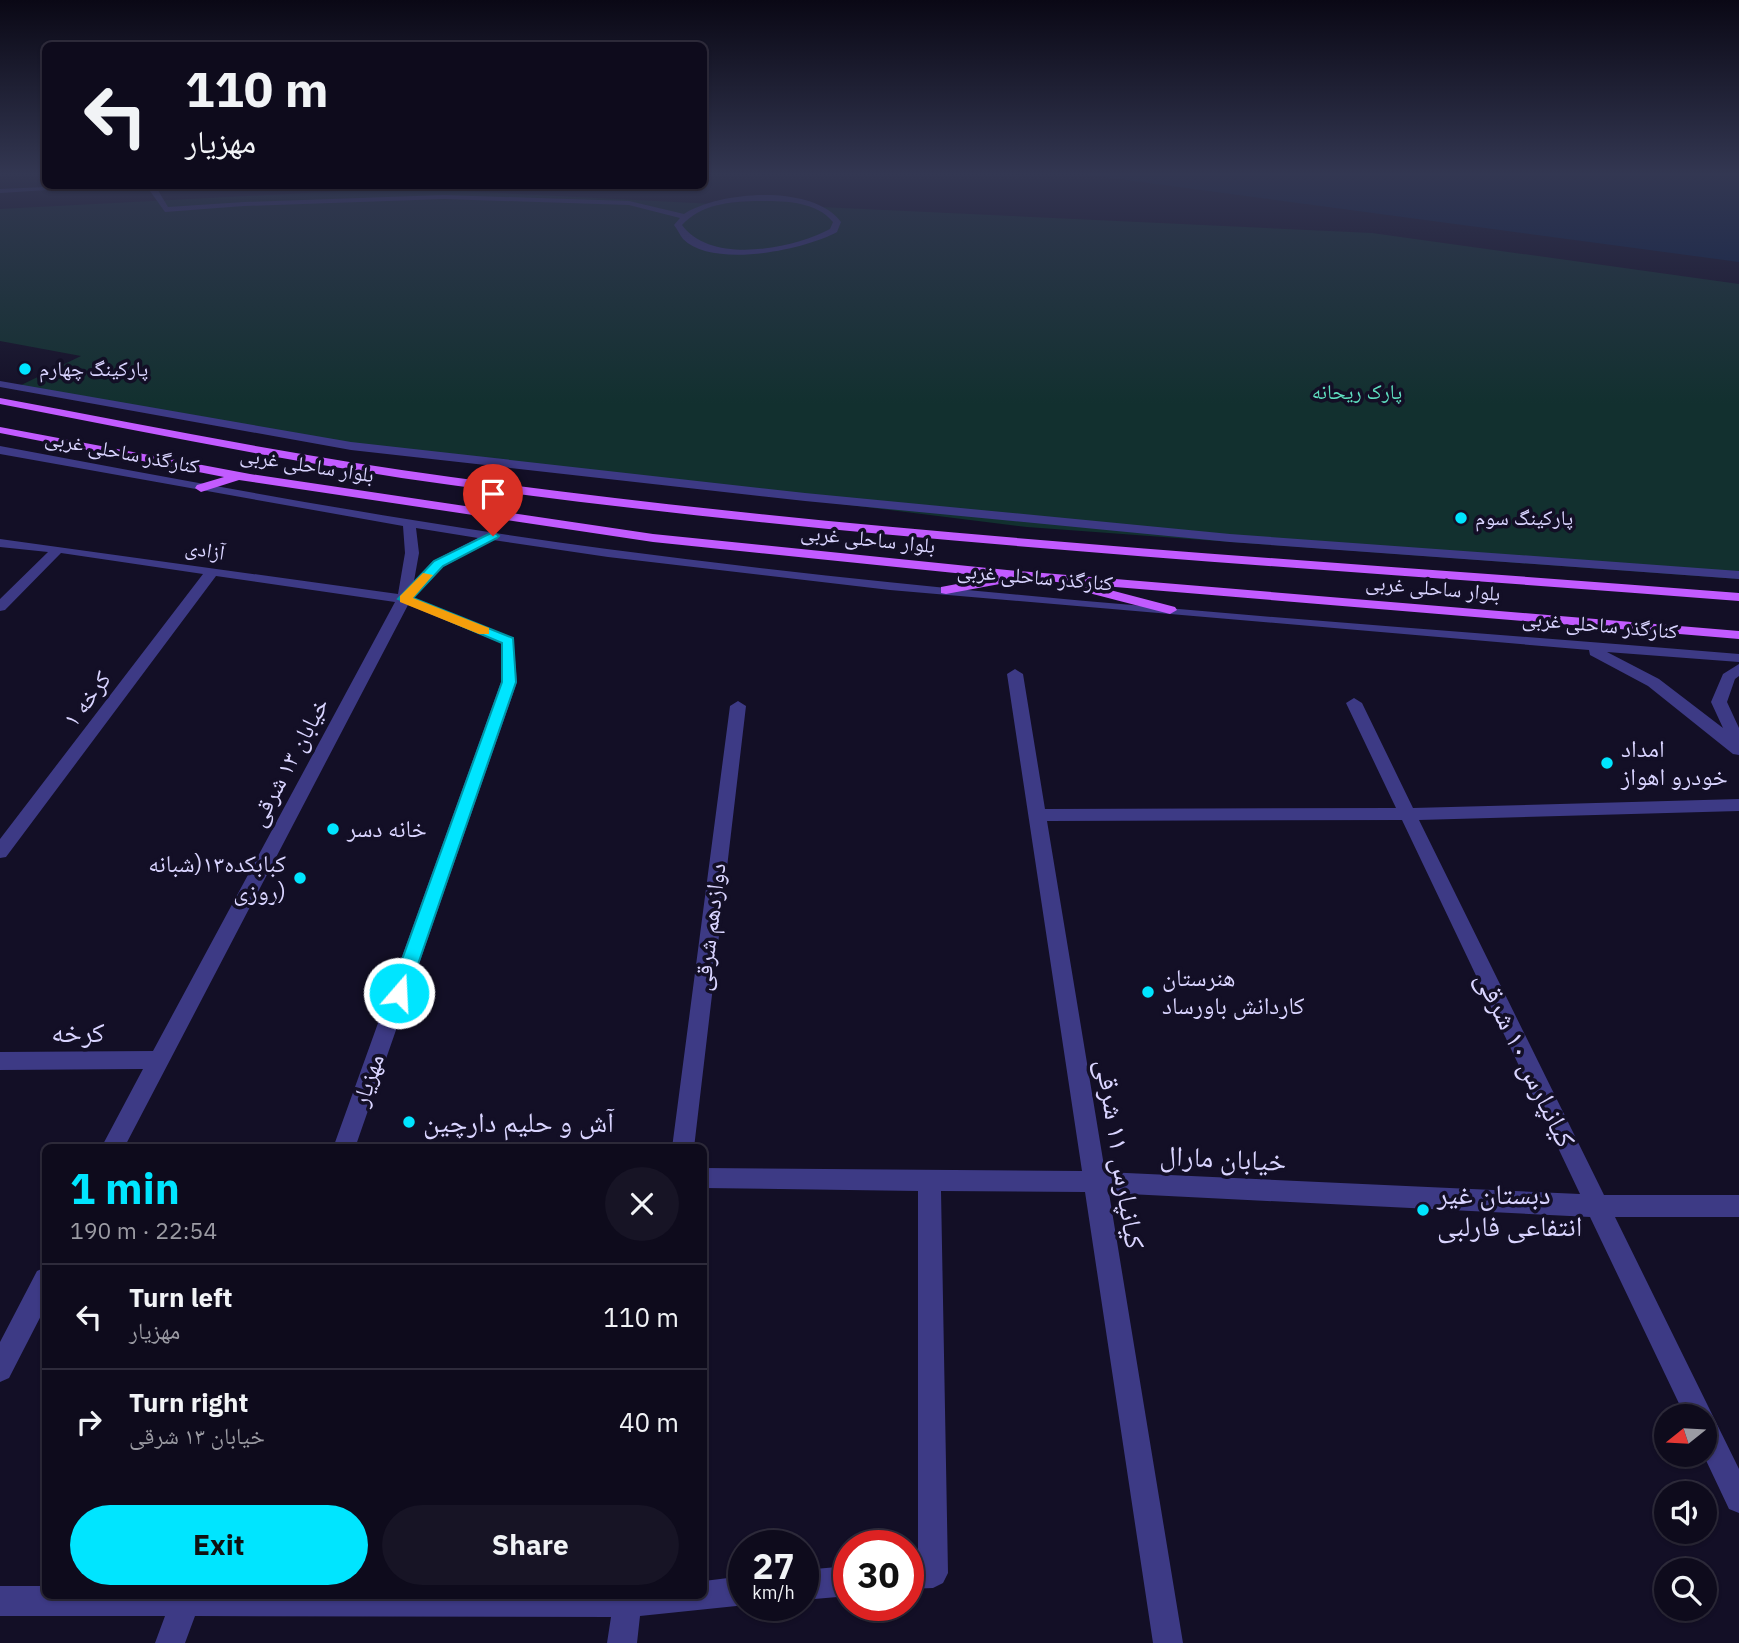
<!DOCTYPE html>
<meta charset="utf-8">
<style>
:root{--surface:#0e0b1c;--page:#171425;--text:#f1f3f6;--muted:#9b9ba3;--line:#2e2b3b;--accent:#00e5ff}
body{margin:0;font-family:"IBM Plex Sans","Noto Naskh Arabic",sans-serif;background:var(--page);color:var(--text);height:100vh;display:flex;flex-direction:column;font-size:26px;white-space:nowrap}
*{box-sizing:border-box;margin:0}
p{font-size:23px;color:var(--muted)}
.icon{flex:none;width:38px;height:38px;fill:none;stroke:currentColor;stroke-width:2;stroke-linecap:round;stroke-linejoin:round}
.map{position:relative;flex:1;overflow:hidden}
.panel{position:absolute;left:42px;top:1144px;width:665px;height:455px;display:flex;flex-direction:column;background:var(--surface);border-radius:10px;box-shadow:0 2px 5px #0004,0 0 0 2px var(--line)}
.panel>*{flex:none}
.hud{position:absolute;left:42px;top:42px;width:665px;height:147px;border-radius:10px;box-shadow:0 2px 5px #0004,0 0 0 2px var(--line);background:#0e0b1c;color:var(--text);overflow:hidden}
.needle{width:46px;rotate:252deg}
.controls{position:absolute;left:1654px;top:1404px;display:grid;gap:14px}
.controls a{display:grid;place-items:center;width:63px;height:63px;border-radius:50%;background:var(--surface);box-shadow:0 2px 5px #0004,0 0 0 2px var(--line);font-size:35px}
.speed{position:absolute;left:728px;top:1530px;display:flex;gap:14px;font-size:35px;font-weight:700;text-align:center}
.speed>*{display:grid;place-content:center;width:91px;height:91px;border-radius:50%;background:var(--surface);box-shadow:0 2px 5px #0004,0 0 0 2px var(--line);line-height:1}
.speed small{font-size:18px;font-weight:400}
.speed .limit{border:10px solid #d22;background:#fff;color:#111}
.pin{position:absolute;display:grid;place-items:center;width:60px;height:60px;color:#fff;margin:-72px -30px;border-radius:50% 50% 50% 0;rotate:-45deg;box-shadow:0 0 7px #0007}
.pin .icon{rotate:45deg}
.me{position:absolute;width:77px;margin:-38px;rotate:19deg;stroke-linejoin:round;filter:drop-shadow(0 0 5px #0008)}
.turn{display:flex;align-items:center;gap:24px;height:147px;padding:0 28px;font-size:32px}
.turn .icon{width:91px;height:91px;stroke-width:2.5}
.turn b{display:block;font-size:49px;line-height:60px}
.round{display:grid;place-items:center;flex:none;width:74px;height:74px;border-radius:37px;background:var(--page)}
.headline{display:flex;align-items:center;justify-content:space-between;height:119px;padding:0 28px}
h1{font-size:42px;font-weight:700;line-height:52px;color:var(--accent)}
.button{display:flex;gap:14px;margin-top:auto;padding:14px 28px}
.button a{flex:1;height:80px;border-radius:42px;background:var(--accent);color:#111;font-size:28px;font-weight:700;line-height:80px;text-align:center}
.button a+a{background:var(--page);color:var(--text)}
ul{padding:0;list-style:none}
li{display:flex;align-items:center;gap:21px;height:105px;padding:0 28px;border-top:2px solid var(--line)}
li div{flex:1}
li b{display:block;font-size:26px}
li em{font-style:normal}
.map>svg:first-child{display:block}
</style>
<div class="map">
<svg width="1739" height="1643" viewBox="0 0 1739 1643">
<rect width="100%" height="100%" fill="#130f26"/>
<path fill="#12302f" d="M400,188L714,204L787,198L821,207L1372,233L1739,284V579L1027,527L292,436L17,387L81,356L0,341V209Z"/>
<path fill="#0a1f44" d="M1081,174H1739V262Z"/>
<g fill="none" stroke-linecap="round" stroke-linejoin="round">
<path fill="#3d3a85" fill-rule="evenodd" d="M68,186H111L0,193V189Z
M124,186L156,187L168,207L244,202L444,195L629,201L684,214C720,191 813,184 841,222L837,232C804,250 713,269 683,239C680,235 677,229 674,225L680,218L629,205L444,199L244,206L165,212L150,191ZM755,201C781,201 815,200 833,222L830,229C793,249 711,265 682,225C702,204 728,202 755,201Z
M0,381L351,442L805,493L1230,534L1739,571V579L1230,542L805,501L351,450L0,387Z
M0,446C202,484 405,522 607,549C983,599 1362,623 1739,654V662L1607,652L1659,679L1723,728L1711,702L1723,674L1739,664V676L1735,679L1727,702L1739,728V755L1733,754L1648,686L1590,655L1589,650L890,590L608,557L493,540L443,567L413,598L513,638L517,682L355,1148H333L501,682V643L408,605L124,1148H101L143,1069L0,1070V1052L153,1051L395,602L216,576L6,857L0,858V839L203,574L61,553L5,610L0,611V599L48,552L0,547V539L398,594L405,553L403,526L0,454ZM416,528L478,538L433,561L414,581L419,553Z
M1015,669L1023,674L1045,809L1396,808L1346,703L1354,698L1362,703L1413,808L1739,799V811L1419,820L1604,1195H1739V1217H1615L1739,1469V1513L1729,1509L1703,1454L1704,1416H1685L1590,1217L1109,1193L1183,1643H1153L1085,1192L941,1191L948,1573L943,1583L933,1588L908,1589V1560H918V1191L704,1188V1168L1082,1171L1007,674ZM1402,820L1580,1194L1105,1172L1047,821Z
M738,701L746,706L694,1148H672L730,706Z
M46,1267V1306L9,1378L0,1382V1342L37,1271Z
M849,1566V1596L803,1600V1570Z
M744,1576V1605H746L640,1616L637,1643H607L611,1617L195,1616L185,1643H155L165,1616H0V1586H46V1596H704V1581Z"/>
<path fill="#c25bff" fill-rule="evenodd" d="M0,398C150,426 300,457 451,477C878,536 1310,559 1739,593V601C1310,567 877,544 451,485C299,464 150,433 0,404Z
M0,427L250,474L653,534L1007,570L1739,631V639L1091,585L1175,607L1177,610L1170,614L1085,592L1083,589L1089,585L1012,578L1005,583L946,594L941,593V587L994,577L653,542L239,480L201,492L195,488L197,485L224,477L0,433Z"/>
</g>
<linearGradient id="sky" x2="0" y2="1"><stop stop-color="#0a0815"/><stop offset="0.43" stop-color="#333752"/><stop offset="1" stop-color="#333752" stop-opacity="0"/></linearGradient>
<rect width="1739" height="404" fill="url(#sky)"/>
<path fill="#00e5ff" stroke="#0095a6" stroke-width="2" d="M493,532L499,536L497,538L443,566L413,598L513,638L516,682L408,993L399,1000L390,993L502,682V643L398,599L434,561Z"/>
<path fill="#f59e0b" d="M423,573L433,575L413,598L489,628V634H479L400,602V596Z"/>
<g fill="#00e5ff" stroke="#130f26" stroke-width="2.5">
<circle cx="25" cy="369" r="7"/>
<circle cx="1461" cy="518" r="7"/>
<circle cx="1607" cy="763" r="7"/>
<circle cx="333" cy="829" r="7"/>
<circle cx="300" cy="878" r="7"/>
<circle cx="1148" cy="992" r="7"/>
<circle cx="409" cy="1122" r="7"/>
<circle cx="1423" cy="1210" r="7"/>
</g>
<g text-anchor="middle" stroke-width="7" stroke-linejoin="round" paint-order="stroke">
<g font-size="21" fill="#d9d4ff" stroke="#130f26" text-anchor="start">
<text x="39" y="376">پارکینگ چهارم</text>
<text x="1475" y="525">پارکینگ سوم</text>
</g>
<g font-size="21" fill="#5fe0c0" stroke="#130f26">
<text x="1357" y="399">پارک ریحانه</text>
</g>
<g font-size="21" fill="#d9d4ff" stroke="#130f26">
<text transform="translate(122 452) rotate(11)" y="7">کنارگذر ساحلی غربی</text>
<text transform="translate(307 465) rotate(9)" y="7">بلوار ساحلی غربی</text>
<text transform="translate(868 539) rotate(6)" y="7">بلوار ساحلی غربی</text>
<text transform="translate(205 550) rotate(9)" y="7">آزادی</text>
<text transform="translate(1035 577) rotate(5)" y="7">کنارگذر ساحلی غربی</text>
<text transform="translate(1433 588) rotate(5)" y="7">بلوار ساحلی غربی</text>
<text transform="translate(1600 625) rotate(5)" y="7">کنارگذر ساحلی غربی</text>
</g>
<g font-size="24" fill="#d9d4ff" stroke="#130f26">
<text transform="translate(87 699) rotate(-53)" y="8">کرخه ۱</text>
<text transform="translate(289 762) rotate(-62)" y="8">خیابان ۱۳ شرقی</text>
<text transform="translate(710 927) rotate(-83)" y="8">دوازدهم شرقی</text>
<text transform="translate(368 1080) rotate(-71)" y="8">مهزیار</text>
</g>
<g font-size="24" fill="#d9d4ff" stroke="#130f26" text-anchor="start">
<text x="1621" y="757">امداد<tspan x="1621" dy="28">خودرو اهواز</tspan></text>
<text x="347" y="837">خانه دسر</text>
<text x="286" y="872" text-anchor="end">کبابکده۱۳(شبانه<tspan x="286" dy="28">روزی)</tspan></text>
<text x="1162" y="986">هنرستان<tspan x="1162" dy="28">کاردانش باورساد</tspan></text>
</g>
<g font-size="28" fill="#d9d4ff" stroke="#130f26">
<text x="78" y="1042">کرخه</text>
<text transform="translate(1526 1059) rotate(64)" y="10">کیانپارس ۱۰ شرقی</text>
<text transform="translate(1121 1154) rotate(81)" y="10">کیانپارس ۱۱ شرقی</text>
<text transform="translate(1223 1158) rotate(3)" y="10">خیابان مارال</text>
</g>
<g font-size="28" fill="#d9d4ff" stroke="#130f26" text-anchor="start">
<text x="423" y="1132">آش و حلیم دارچین</text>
<text x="1437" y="1204">دبستان غیر<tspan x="1437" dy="32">انتفاعی فارلبی</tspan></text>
</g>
</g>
</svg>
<div class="controls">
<a><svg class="needle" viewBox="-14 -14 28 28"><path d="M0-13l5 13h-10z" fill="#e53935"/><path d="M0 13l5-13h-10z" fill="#9b9ba3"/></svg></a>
<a><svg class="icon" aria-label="sound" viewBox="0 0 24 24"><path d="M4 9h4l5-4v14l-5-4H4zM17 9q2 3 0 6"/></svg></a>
<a><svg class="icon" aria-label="search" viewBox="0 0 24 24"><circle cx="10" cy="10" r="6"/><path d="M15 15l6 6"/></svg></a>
</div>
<div class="speed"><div>27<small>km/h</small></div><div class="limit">30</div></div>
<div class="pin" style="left:493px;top:536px;background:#d93025"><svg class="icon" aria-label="arrive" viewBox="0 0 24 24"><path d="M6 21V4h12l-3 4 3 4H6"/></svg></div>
<svg class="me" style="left:399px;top:993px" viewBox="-20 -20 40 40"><circle r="17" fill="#00e5ff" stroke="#fff" stroke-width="3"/><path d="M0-11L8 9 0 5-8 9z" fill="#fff"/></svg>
<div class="hud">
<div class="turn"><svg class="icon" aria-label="left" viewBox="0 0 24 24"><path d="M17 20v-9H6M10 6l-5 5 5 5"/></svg><div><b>110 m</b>مهزیار</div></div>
</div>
<section class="panel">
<div class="headline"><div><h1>1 min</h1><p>190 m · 22:54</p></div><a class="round"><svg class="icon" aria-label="close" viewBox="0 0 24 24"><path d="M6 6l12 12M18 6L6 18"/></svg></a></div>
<ul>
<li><svg class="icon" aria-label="left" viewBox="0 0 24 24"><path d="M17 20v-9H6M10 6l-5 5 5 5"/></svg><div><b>Turn left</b><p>مهزیار</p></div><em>110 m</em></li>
<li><svg class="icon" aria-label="right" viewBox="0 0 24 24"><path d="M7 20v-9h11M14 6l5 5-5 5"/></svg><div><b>Turn right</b><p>خیابان ۱۳ شرقی</p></div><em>40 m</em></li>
</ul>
<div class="button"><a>Exit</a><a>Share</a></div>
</section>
</div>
